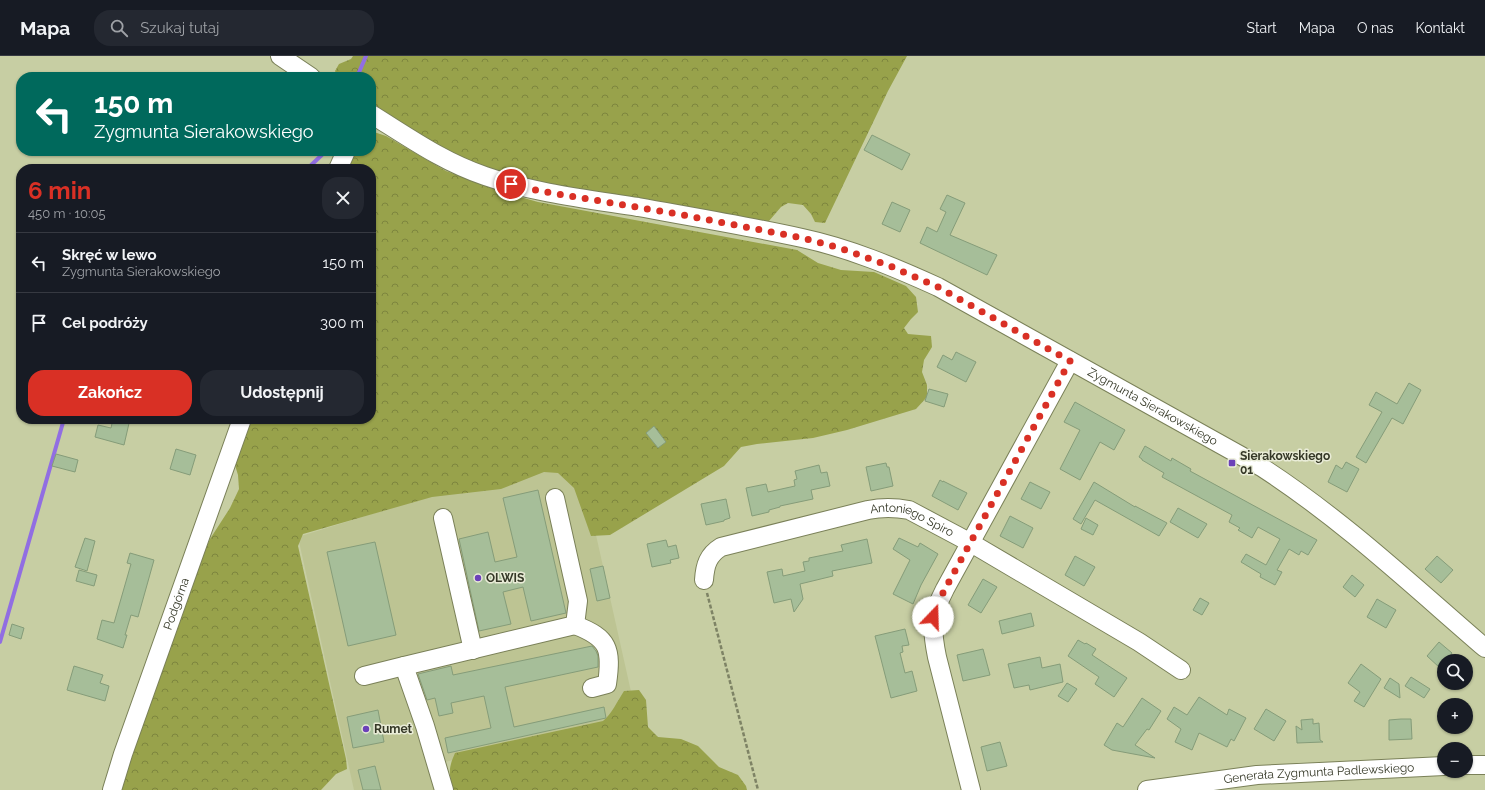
<!DOCTYPE html>
<html lang="pl">
<meta charset="utf-8">
<style>
:root{--surface:#171b24;--page:#242831;--text:#f1f3f6;--muted:#9ea1a6;--line:#363941;--accent:#d93025}
body{margin:0;font-family:Raleway,sans-serif;background:var(--page);color:var(--text);height:100vh;display:flex;flex-direction:column;font-size:15px;white-space:nowrap}
*{box-sizing:border-box;margin:0}
p{font-size:13px;color:var(--muted)}
.icon{flex:none;width:22px;height:22px;fill:none;stroke:currentColor;stroke-width:2;stroke-linecap:round;stroke-linejoin:round}
.map{position:relative;flex:1;overflow:hidden}
.side{position:absolute;left:16px;top:108px;width:360px;height:260px;display:flex;flex-direction:column;background:var(--surface);border-radius:16px;box-shadow:0 1px 3px #0004}
.side>*{flex:none}
.banner{position:absolute;left:16px;top:16px;width:360px;height:84px;border-radius:16px;box-shadow:0 1px 3px #0004;background:#00695c;color:#fff;overflow:hidden}
.buttons{position:absolute;left:1437px;top:598px;display:grid;gap:8px}
.buttons a{display:grid;place-items:center;width:36px;height:36px;border-radius:50%;background:var(--surface);box-shadow:0 1px 3px #0004;font-size:20px}
.pin{position:absolute;display:grid;place-items:center;width:34px;height:34px;color:#fff;margin:-17px;border:2px solid #fff;border-radius:50%;box-shadow:0 1px 4px #0007}
.me{position:absolute;width:44px;margin:-22px;rotate:21deg;stroke-linejoin:round;filter:drop-shadow(0 0 3px #0008)}
.turn{display:flex;align-items:center;gap:14px;height:84px;padding:0 12px;font-size:18px}
.turn .icon{width:52px;height:52px;stroke-width:2.5}
.turn b{display:block;font-size:28px;line-height:34px}
.round{display:grid;place-items:center;flex:none;width:42px;height:42px;border-radius:16px;background:var(--page)}
.head{display:flex;align-items:center;justify-content:space-between;height:68px;padding:0 12px}
h1{font-size:24px;font-weight:700;line-height:30px;color:var(--accent)}
.cta{display:flex;gap:8px;margin-top:auto;padding:8px 12px}
.cta a{flex:1;height:46px;border-radius:16px;background:var(--accent);color:#fff;font-size:16px;font-weight:700;line-height:46px;text-align:center}
.cta a+a{background:var(--page);color:var(--text)}
ul{padding:0;list-style:none}
li{display:flex;align-items:center;gap:12px;height:60px;padding:0 12px;border-top:1px solid var(--line)}
li div{flex:1}
li b{display:block;font-size:15px}
li em{font-style:normal}
header{display:flex;align-items:center;gap:24px;box-sizing:border-box;height:56px;padding:0 20px;background:var(--surface);border-bottom:1px solid var(--line)}
header strong{font-size:19px}
nav{display:flex;gap:22px;margin-inline-start:auto;font-size:14px}
.search{width:280px;height:36px;background:var(--page);display:flex;align-items:center;gap:10px;box-sizing:border-box;padding:0 14px;border-radius:16px;color:var(--muted);font-size:15px}
.map>svg:first-child{display:block}
</style>
<header>
<strong>Mapa</strong>
<div class="search"><svg class="icon" aria-label="search" viewBox="0 0 24 24"><circle cx="10" cy="10" r="6"/><path d="M15 15l6 6"/></svg>Szukaj tutaj</div>
<nav><a>Start</a><a>Mapa</a><a>O nas</a><a>Kontakt</a></nav>
</header>
<div class="map">
<svg width="1485" height="734" viewBox="0 0 1485 734">
<defs>
<pattern id="forest-crowns" width="20" height="18" patternUnits="userSpaceOnUse"><rect width="20" height="18" fill="#98a24b"/><path d="M2 6a3 3 0 1 1 6 0M12 15a3 3 0 1 1 6 0" fill="none" stroke="#7d853e"/></pattern>
</defs>
<rect width="100%" height="100%" fill="#c7cea3"/>
<path fill="#bdc493" d="M577,394L636,658L445,706L453,734H354L298,481Z"/>
<path fill="url(#forest-crowns)" d="M353,0H907L888,35L825,167L815,166L811,158L803,149L788,147L781,151L769,165L758,170L525,123C513,120 501,118 489,113C447,97 409,73 371,49V21H338L335,15L339,8L351,3Z
M371,75L386,80L446,115L506,137L538,146L797,194L818,207L841,214L874,216L906,230L916,241L918,256L911,263L904,272L908,278L931,280L932,291L924,304L922,316L927,329V341L916,353L847,374L813,382L757,388L741,391L724,410L610,479L591,480L574,432L558,417L544,416L501,433L432,441L303,478L298,490L346,703L347,713L336,718L321,734H120L202,500L210,483L230,452L239,433L238,419L234,406L249,363H371V113H345L353,95H371Z
M639,634L646,644L648,671L658,681L681,683L698,690L719,711L738,719L746,730L747,734H453C449,717 448,713 455,697L603,665C611,659 618,644 624,635Z"/>
<g fill="none" stroke-linecap="round" stroke-linejoin="round">
<path stroke="#916ee2" stroke-width="4" d="M357,21L366,0
M307,113L326,95
M0,586L64,363"/>
</g>
<path fill="#a6be99" stroke="#859c79" d="M872,79L910,98L902,114L864,94Z
M947,139L965,147L950,179L997,199L987,219L920,187L927,171L937,176L946,156L940,153Z
M892,146L910,154L900,176L882,168Z
M956,296L976,306L966,326L937,311L943,299L952,304Z
M1409,327L1421,334L1403,368L1392,362L1366,407L1356,401L1382,356L1369,349L1376,336L1397,348Z
M929,333L948,338L944,351L925,345Z
M1075,346L1125,374L1114,394L1100,386L1080,424L1060,413L1080,374L1064,366Z
M113,363H130L124,389L95,381L98,369L111,372Z
M654,370L666,386L658,392L646,377Z
M1145,390L1171,405L1172,402L1191,413L1190,415L1317,484L1308,499L1301,495L1299,499L1289,493L1277,514L1282,516L1275,529L1260,521L1261,518L1241,506L1246,498L1266,509L1280,483L1258,471L1252,482L1238,474L1240,472L1229,466L1232,459L1162,421L1164,417L1142,404V403L1139,401Z
M176,393L196,399L190,419L170,413Z
M56,398L78,404L75,416L52,410Z
M1346,406L1359,413L1347,436L1328,426L1336,409L1342,413Z
M886,407L887,411H889L893,430L871,435L866,411Z
M819,409L821,417L827,416L830,430L811,434L813,443L780,450V451L769,454V456L752,460L746,432L766,428L768,436L795,430L794,424L797,423L795,415Z
M940,424L943,426V425L967,437L958,454L932,440Z
M1030,426L1050,436L1041,453L1021,443Z
M1094,426L1135,451V450L1167,467L1159,480L1095,444L1081,468L1073,463Z
M538,434L566,557L531,565L523,531L503,536L511,568L479,575L459,483L488,476L495,506L517,501L503,442Z
M726,443L730,462L724,464V465L706,469L701,448Z
M1178,452L1207,468L1198,482L1170,466Z
M1010,460L1033,472L1023,492L1000,480Z
M1086,462L1098,469L1093,479L1081,473Z
M85,482L95,485L87,515L75,511Z
M899,482L918,491L920,487L938,498L921,529L913,548L893,538L910,504L893,493Z
M867,483L872,507L832,515L833,520L800,528L803,543L794,556L791,543L774,547L767,516L782,513L783,520L805,515L803,506L809,505V502L843,495L841,489Z
M666,484L668,491L676,489L679,502L670,504L671,507L652,511L647,488Z
M375,486L396,579L348,590L327,496Z
M130,497L154,504L138,561L131,559L125,579H127L123,592L97,583L102,564L114,567L131,508L127,507Z
M1075,500L1095,511L1084,530L1065,519Z
M1437,500L1453,514L1441,527L1425,513Z
M603,510L610,542L597,545L590,513Z
M79,514L97,519L94,530L76,525Z
M1352,519L1364,529L1355,541L1343,531Z
M983,523L997,531L981,557L968,549Z
M1200,542L1209,547L1202,559L1193,554Z
M1377,543L1396,554L1386,572L1367,561Z
M1031,557L1034,570L1002,578L999,565Z
M12,568L24,572L21,583L9,579Z
M905,573L909,589L902,590L903,596L900,597L905,617L912,615L917,635L891,642L875,580Z
M1078,584L1085,588L1086,587L1096,593L1092,599L1127,622L1114,641L1095,628L1099,621L1068,600Z
M1439,586L1452,597L1446,605H1444L1440,612L1427,600Z
M592,590L596,595L598,600V611L505,631L514,671L604,651L606,662L448,697L445,682L491,672L484,640L451,647L453,657L439,660L435,642L427,644L418,618L451,610L453,619Z
M983,593L990,619L963,625L957,599Z
M1040,601L1042,612L1060,608L1063,626L1030,634L1029,629L1014,632L1008,608Z
M1361,608L1381,623L1364,651L1354,645L1360,636L1348,627Z
M74,610L103,619L100,627L109,630L105,645L67,634Z
M1411,621L1430,633L1424,642L1405,630Z
M1390,622L1399,628L1400,642L1384,632Z
M1067,627L1077,633L1068,646L1058,640Z
M1199,641L1227,659L1229,653L1246,662L1234,685L1231,683L1227,691L1199,677L1192,694L1175,686L1181,673L1167,663L1174,651L1187,659Z
M1142,642L1161,655L1149,674L1147,673L1135,689L1155,702L1112,694L1104,689L1117,667L1123,671Z
M1266,653L1286,665L1274,685L1254,673Z
M378,654L384,686L353,692L347,661Z
M1313,663V668L1319,667L1320,684L1323,686L1297,687L1296,670L1302,674L1301,664Z
M1401,663H1411L1412,683L1389,684V664Z
M1000,686L1007,710L987,715L981,691Z
M375,710L381,734H363L358,714Z"/>
<g fill="none" stroke-linecap="round" stroke-linejoin="round">
<g stroke="#7a8058" stroke-width="20">
<g id="minor">
<path d="M280,0L311,21"/>
<path id="s1" d="M371,58C408,81 443,106 485,120C534,137 587,143 638,151C693,161 748,170 802,182C849,192 894,211 938,231L1263,412C1343,464 1413,530 1485,592"/>
<path d="M338,113L346,95"/>
<path d="M443,462L473,594"/>
<path id="s2" d="M704,524C705,509 708,499 721,491L868,454C882,451 894,451 909,454L971,487L1139,586L1181,614"/>
<path d="M575,569C609,582 612,593 607,628L592,632"/>
<path d="M404,610L575,569L578,545L555,442"/>
<path d="M364,620L404,610L425,670L444,734"/>
<path d="M1466,709H1485"/>
<path id="s3" d="M112,734L123,698L242,363"/>
<path d="M971,734L937,601C931,571 931,560 945,533L1070,305"/>
<path id="s4" d="M1147,734L1257,719L1444,710"/>
</g>
</g>
<path stroke="#7e8365" stroke-width="2.5" stroke-dasharray="4 2" stroke-linecap="butt" d="M707,537L758,734"/>
<use href="#minor" stroke="#fff" stroke-width="18"/>
</g>
<g fill="none" stroke-linecap="round" stroke-linejoin="round">
<path stroke="#d93025" stroke-width="7" stroke-dasharray="0 12.6" d="M511,128L540,135L678,158L803,182L840,192L890,210L938,231L1070,305L945,533L939,545L933,561"/>
</g>
<g fill="#6b41b9" stroke="#e9ecd7" stroke-width="1.5">
<rect x="1228" y="403" width="8" height="8" rx="2"/>
<circle cx="478" cy="522" r="4"/>
<circle cx="366" cy="673" r="4"/>
</g>
<g text-anchor="middle" stroke-width="3" stroke-linejoin="round" paint-order="stroke">
<g font-size="12" fill="#353827" stroke="#e9ecd7">
<text dy="4" stroke="none"><textPath href="#s1" startOffset="844">Zygmunta Sierakowskiego</textPath></text>
<text dy="4" stroke="none"><textPath href="#s2" startOffset="237">Antoniego Spiro</textPath></text>
<text dy="4" stroke="none"><textPath href="#s3" startOffset="197">Podgórna</textPath></text>
<text dy="4" stroke="none"><textPath href="#s4" startOffset="173">Generała Zygmunta Padlewskiego</textPath></text>
</g>
<g font-size="12" font-weight="bold" fill="#353827" stroke="#e9ecd7" text-anchor="start">
<text x="1240" y="404">Sierakowskiego<tspan x="1240" dy="14">01</tspan></text>
<text x="486" y="526">OLWIS</text>
<text x="374" y="677">Rumet</text>
</g>
</g>
</svg>
<div class="buttons">
<a><svg class="icon" aria-label="search" viewBox="0 0 24 24"><circle cx="10" cy="10" r="6"/><path d="M15 15l6 6"/></svg></a>
<a>+</a>
<a>−</a>
</div>
<div class="pin" style="left:511px;top:128px;background:#d93025"><svg class="icon" aria-label="arrive" viewBox="0 0 24 24"><path d="M6 21V4h12l-3 4 3 4H6"/></svg></div>
<svg class="me" style="left:933px;top:561px" viewBox="-20 -20 40 40"><circle r="19" fill="#fff"/><path d="M0-13L10 11 0 6-10 11z" fill="#d93025"/></svg>
<div class="banner">
<div class="turn"><svg class="icon" aria-label="left" viewBox="0 0 24 24"><path d="M17 20v-9H6M10 6l-5 5 5 5"/></svg><div><b>150 m</b>Zygmunta Sierakowskiego</div></div>
</div>
<section class="side">
<div class="head"><div><h1>6 min</h1><p>450 m · 10:05</p></div><a class="round"><svg class="icon" aria-label="close" viewBox="0 0 24 24"><path d="M6 6l12 12M18 6L6 18"/></svg></a></div>
<ul>
<li><svg class="icon" aria-label="left" viewBox="0 0 24 24"><path d="M17 20v-9H6M10 6l-5 5 5 5"/></svg><div><b>Skręć w lewo</b><p>Zygmunta Sierakowskiego</p></div><em>150 m</em></li>
<li><svg class="icon" aria-label="arrive" viewBox="0 0 24 24"><path d="M6 21V4h12l-3 4 3 4H6"/></svg><div><b>Cel podróży</b></div><em>300 m</em></li>
</ul>
<div class="cta"><a>Zakończ</a><a>Udostępnij</a></div>
</section>
</div>
